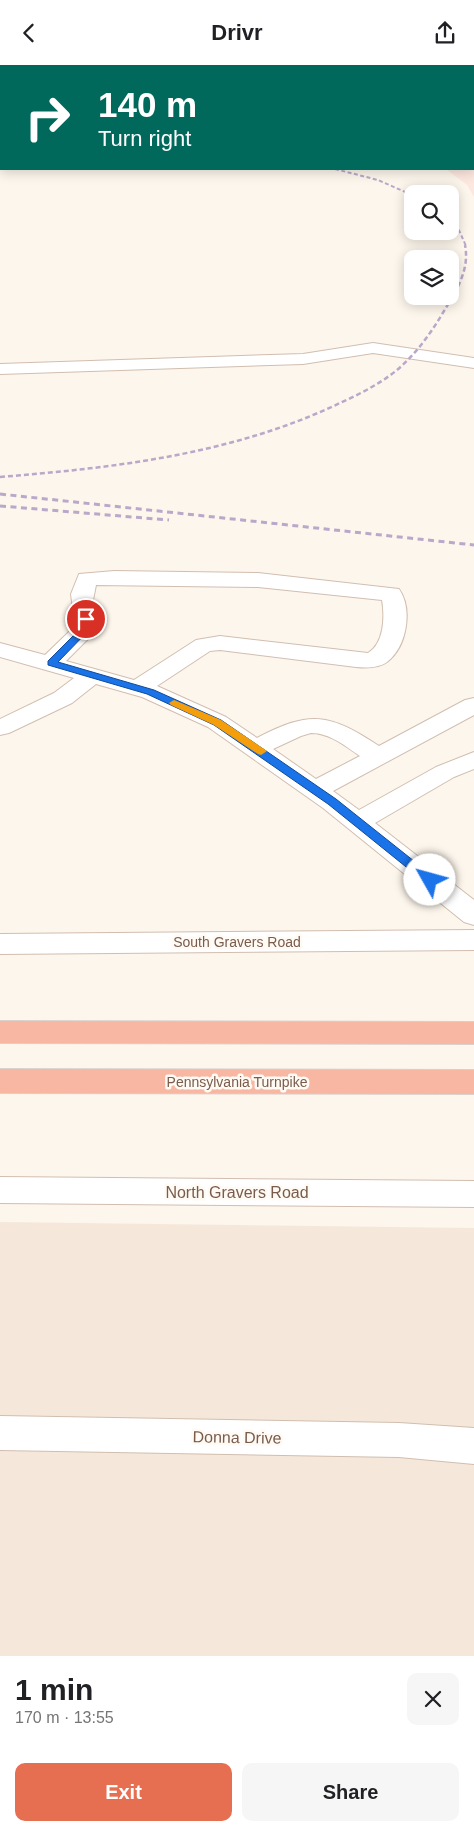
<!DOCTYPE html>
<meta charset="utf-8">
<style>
:root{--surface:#fff;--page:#f6f6f6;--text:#202124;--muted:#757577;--accent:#e76f51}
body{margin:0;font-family:Helvetica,sans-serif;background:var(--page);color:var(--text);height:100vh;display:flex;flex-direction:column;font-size:19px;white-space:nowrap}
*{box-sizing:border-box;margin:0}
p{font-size:16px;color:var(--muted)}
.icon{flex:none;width:28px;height:28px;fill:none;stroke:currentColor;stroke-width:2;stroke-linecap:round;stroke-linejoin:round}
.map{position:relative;height:1591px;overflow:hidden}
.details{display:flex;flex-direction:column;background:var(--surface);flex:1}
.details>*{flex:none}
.guide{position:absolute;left:0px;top:0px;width:475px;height:105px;box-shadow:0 2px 12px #0003;background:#00695c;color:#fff;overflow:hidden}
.tools{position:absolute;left:404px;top:120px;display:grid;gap:10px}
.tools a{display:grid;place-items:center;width:55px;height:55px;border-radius:10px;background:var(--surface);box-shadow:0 2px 12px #0003;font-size:25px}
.pin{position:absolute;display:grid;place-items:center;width:42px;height:42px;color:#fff;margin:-21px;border:2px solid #fff;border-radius:50%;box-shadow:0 1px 5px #0007}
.me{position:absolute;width:55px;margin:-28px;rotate:308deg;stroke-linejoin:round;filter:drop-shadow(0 0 4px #0008)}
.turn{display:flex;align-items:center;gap:18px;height:105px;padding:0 15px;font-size:22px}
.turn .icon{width:65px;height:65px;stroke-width:2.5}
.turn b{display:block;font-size:35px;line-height:42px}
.round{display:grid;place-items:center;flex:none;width:52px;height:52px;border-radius:10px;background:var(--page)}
.head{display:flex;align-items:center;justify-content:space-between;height:85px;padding:0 15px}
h1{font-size:30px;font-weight:700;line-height:38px}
.action{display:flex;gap:10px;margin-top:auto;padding:10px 15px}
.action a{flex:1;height:58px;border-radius:10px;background:var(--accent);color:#fff;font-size:20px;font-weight:700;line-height:58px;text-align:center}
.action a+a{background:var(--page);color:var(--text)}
header{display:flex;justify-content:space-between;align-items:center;height:65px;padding:0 15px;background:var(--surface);font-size:22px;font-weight:700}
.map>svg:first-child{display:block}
</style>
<header><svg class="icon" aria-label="back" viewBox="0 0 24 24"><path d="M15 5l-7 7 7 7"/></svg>Drivr<svg class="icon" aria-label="share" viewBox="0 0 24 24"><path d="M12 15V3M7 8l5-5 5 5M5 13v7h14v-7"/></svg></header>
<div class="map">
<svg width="474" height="1591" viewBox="0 0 474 1591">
<rect width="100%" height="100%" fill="#fdf6ec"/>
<path fill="#f5e8da" d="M0,1157L474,1163V1591H0Z"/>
<path fill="#fde8e0" d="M474,21V132L467,120L446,104H474Z"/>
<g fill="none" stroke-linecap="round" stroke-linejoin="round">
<g stroke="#d1beb0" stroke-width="2">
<path id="minor" d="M155,0H167V1H155Z
M257,0H271L272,1H258Z
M322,0H336L337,1H323Z
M0,12H1V20H0Z
M0,77H1V85H0Z
M373,278L474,293V303L373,288L303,299L0,309V299L303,289Z
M114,506L258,508L399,524C413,544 407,582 387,597C379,603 366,603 356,602L220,585L210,586L157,621L226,652L257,673C310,645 329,648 379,681L465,635L474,633V650L333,726L359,745L436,702L474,687V704L454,712L375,758L474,835V860L464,857L323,743L208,662L142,632L96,619L72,638L9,668L0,670V654L54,628L74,613L0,592V578L45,590L75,561L71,529L79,509ZM96,520L258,522L382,535C385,552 384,579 368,588L220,571L196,575L134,615L66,596L99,563L93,535ZM311,668C330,668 345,681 360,691L316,714L273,684L301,671Z
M474,865V885L0,889V869Z
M0,1112L474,1116V1142L0,1138Z
M0,1351L399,1358L474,1363V1399L399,1392L0,1385Z"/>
</g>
<g stroke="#dad1cd" stroke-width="2">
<path id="highway" d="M0,956L474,957V979L0,978Z
M0,1004L474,1005V1029L0,1028Z"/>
</g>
<use href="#minor" fill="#fff" fill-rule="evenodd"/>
<use href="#highway" fill="#f7b7a3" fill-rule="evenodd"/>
<path stroke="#b9a8c9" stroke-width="2" stroke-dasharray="4 2.5" stroke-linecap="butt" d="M335,104L378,115L412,130
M450,155L458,163L466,181"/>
<path stroke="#b9a8c9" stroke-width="2.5" stroke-dasharray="5 3" stroke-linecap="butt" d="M0,412C112,403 224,390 327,344C351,333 376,322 397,305C416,289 431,268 444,246C456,226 470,205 465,180"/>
<path stroke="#b9a8c9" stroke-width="3" stroke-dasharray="6 4.5" stroke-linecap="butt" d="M0,429L474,480
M0,441L169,455"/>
</g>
<path fill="#1a73e8" stroke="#114b97" d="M83,552H90L91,563L58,597L154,625L221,655L336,734L434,812L436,815L434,818H426L328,739L214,660L147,629L48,600V596L82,562Z"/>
<path fill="#f59e0b" d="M174,635L221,655L267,686L261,690L258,689L214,660L171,640L169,638Z"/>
<g text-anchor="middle" stroke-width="5" stroke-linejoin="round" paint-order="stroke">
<g font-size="14" fill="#7a5c4d" stroke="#fffaf3">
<text x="237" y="882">South Gravers Road</text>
<text x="237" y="1022">Pennsylvania Turnpike</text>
</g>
<g font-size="16" fill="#7a5c4d" stroke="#fffaf3">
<text x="237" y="1133">North Gravers Road</text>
<text transform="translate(237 1372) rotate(1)" y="6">Donna Drive</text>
</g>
</g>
</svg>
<div class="tools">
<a><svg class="icon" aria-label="search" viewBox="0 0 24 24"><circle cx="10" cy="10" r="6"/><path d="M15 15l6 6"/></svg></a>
<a><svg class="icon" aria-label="layers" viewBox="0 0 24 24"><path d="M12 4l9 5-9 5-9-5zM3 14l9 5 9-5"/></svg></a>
</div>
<div class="pin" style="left:86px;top:554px;background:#d93025"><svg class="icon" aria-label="arrive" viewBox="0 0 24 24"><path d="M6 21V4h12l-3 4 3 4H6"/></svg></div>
<svg class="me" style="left:430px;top:815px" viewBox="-20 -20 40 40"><circle r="19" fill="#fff"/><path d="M0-13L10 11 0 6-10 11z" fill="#1a73e8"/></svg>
<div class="guide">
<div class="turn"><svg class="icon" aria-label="right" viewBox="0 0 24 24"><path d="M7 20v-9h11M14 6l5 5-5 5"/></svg><div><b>140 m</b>Turn right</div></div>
</div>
</div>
<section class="details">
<div class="head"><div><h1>1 min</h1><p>170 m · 13:55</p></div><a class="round"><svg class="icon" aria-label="close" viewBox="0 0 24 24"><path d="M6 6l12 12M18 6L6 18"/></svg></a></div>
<div class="action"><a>Exit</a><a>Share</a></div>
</section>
